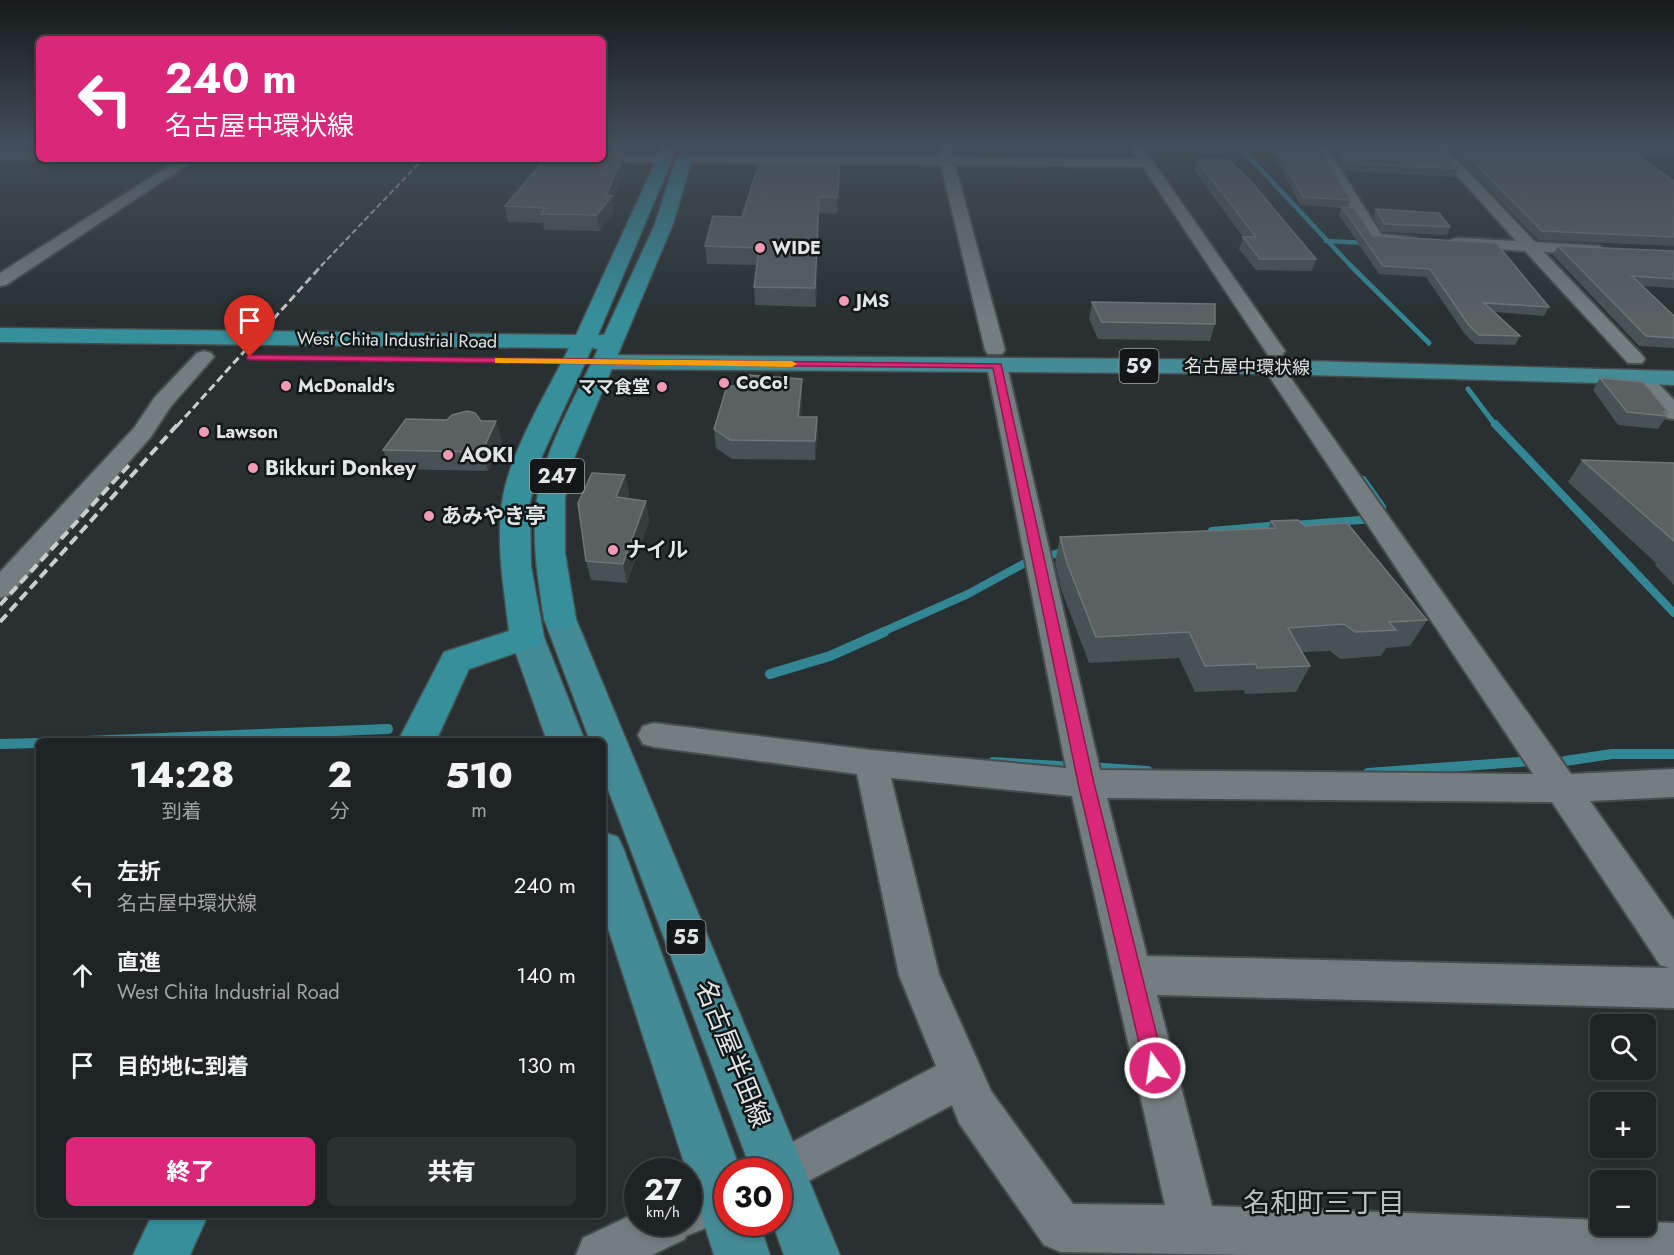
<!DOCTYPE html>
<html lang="ja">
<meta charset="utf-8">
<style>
:root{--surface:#1e2425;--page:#2b3032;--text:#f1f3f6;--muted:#a1a4a7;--line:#3c4142;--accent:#db2777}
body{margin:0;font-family:Jost,"Noto Sans JP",sans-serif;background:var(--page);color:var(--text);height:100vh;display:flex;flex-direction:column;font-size:22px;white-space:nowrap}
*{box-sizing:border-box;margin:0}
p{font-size:20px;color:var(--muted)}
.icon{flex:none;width:33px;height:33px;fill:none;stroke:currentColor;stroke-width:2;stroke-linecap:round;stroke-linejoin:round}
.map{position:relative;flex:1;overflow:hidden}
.panel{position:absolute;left:36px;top:738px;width:570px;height:480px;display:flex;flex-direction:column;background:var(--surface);border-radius:9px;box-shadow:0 3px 9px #0003,0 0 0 2px var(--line)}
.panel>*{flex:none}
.top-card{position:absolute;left:36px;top:36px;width:570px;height:126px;border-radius:9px;box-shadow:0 3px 9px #0003,0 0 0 2px var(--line);background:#db2777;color:#fff;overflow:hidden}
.tools{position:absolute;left:1590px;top:1014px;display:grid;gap:12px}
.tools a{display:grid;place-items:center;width:66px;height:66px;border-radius:9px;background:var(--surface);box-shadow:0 3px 9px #0003,0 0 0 2px var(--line);font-size:30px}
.speed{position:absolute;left:624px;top:1158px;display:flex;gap:12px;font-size:30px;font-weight:700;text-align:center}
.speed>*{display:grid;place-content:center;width:78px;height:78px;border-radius:50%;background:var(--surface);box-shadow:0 3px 9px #0003,0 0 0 2px var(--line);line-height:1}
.speed small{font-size:15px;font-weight:400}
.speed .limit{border:9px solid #d22;background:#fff;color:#111}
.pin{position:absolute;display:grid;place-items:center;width:51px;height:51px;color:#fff;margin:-62px -26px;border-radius:50% 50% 50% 0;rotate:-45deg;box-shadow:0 0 6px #0007}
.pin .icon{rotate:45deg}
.me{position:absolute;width:66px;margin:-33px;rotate:346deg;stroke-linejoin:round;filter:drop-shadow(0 0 4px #0008)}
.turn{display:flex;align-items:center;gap:21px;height:126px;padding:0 30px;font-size:27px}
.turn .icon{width:78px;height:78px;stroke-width:2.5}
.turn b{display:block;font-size:42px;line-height:51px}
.eta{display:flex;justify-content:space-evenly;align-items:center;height:102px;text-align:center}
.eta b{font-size:36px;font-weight:800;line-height:42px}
.button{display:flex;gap:12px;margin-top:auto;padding:12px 30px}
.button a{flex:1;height:69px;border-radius:9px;background:var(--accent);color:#fff;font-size:24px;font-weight:800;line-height:69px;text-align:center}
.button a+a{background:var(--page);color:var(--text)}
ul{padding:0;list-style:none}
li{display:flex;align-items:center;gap:18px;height:90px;padding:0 30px}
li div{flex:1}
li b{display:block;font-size:22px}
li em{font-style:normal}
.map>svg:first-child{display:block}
</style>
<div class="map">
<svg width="1674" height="1255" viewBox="0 0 1674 1255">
<rect width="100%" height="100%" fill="#283031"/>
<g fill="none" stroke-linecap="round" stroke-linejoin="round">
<path stroke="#338795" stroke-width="4.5" d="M1236,143L1351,266
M1326,241L1368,243"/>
<path stroke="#338795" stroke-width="5" d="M1350,265L1429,343
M1468,389L1496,426"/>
<path stroke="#338795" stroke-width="8" d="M1495,424L1674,613
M1363,480L1382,507
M1293,525L1375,519
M1212,531L1280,525
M880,633L968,594L1025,563L1065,551"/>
<path stroke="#338795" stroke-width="10" d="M770,674L830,656L884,632
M85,741L388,729
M0,744L39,743
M1565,761L1612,754H1674
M993,762L1076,767
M1089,767L1148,771
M1368,773L1532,761"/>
<g stroke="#464d4e" stroke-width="4">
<path id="minor" d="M938,143H948L953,157L1137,159L1127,143H1140L1285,351L1282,355H1268L1143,167L955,165L1005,350L1002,354H988L985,350L941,165L683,163L676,159L683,155L939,157Z
M1311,143H1324L1381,234L1417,238L1419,241L1417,244L1370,242Z
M1428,143H1441L1535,242L1600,246L1602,249L1600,252L1594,254L1544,252L1642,355L1645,359L1642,363H1628L1525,251L1451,246L1449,243L1451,240L1457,238L1516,241Z
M0,152H39V159H43L0,160Z
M603,155H664L671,159L664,163L598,162L596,159H603Z
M180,159H196L6,285L0,286V273Z
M204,351L211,353L214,357L171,406L150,438L10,595L0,598V572L134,428L155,397L197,353Z
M997,360L1004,362L1007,366L1100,770L1533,774L1263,367L1266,363H1280L1571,774L1674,769V797L1590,801L1674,920V1008L1157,995L1212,1206L1600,1220V1226H1646V1222L1674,1223V1255H1250L1061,1252L1044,1245L959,1123L952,1105L780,1196L778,1172H758L764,1157L936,1066L899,975L857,774L654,747L643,744L638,735L643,726L654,723L871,750L1066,768L987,366L990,362ZM891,778L1072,796L1165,1205L1073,1204L991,1091L939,974ZM1107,798L1552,802L1660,965L1669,968L1147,956Z
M1641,371L1648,373L1674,400V419L1666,418L1631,377L1634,373Z
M722,1174L728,1176V1219L686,1236L685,1239L652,1255H576L583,1238L638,1212V1222H688V1188Z"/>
</g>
<g stroke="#464d4e" stroke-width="3">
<path id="primary" d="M604,355L1273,360L1674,371V385L1273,374L604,369L596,367L592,362L596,357Z
M560,608L572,611L576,619L840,1255H784L772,1222H778V1172H752L603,776V741H590L544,619L548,611Z
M527,625L539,629L544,637L585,741H547L510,637L515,629Z
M603,832L618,837L624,850L741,1172H728V1222H759L770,1255H714L603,913Z"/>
</g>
<g stroke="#464d4e" stroke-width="3">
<path id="trunk" d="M664,143H679L598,335H604L655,224L676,159L684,154L692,159L673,224L575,456L565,498V553L576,619L572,627L560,630L548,627L544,619C538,579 531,539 537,499C543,451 578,393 598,349L592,348L542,456L530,502L531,566L544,637L539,645L469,669L436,741H398L444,652L509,631C504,589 496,545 502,503C508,455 547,392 569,348L0,342V328L576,335Z
M152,1215H208L190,1255H133Z"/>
</g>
<use href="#minor" fill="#747d7f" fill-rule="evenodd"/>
<use href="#primary" fill="#458b95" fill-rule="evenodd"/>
<use href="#trunk" fill="#35909c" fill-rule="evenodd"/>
<path stroke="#c8cdce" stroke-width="2" stroke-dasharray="6 3" stroke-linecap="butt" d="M321,266L423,159"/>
<path stroke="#c8cdce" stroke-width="3" stroke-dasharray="8 4" stroke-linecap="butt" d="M177,426L322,265"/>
<path stroke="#c8cdce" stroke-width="4" stroke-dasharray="10 5" stroke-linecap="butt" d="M0,605L132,462
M0,622L178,424"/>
</g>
<path fill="#485153" d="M1250,143H1316L1351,200L1348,207L1373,236L1549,307L1544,316L1495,312L1520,336L1515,345L1475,344L1464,333L1426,277L1379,274L1339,215L1341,208L1300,205L1272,151L1253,149Z
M1327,143H1435L1459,169L1455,177L1344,171Z
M1444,143H1636L1674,145V157L1636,155L1674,181V246L1538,240Z
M622,151L626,170L613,200L614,211L600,231L544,230L543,223L508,222L505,206Z
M1197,160L1316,259L1312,271L1256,270L1239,249L1243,237L1194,170Z
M840,180L837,214L819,213L816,307L755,305L754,287L757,265L707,264L705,246L742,217Z
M1376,209L1450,227L1447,235L1382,232L1373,217Z
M1558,246L1674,251V288L1643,286L1674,316V348L1639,346L1553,255Z
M1092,302L1215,324L1210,341L1098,339L1089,319Z
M1600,378L1668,412L1666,414L1667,416L1658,429L1618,425L1593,390Z
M802,398L801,417H817L818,435L815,460L732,459L716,448L714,429Z
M481,421L502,440L488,471L391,469L383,450Z
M1582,460L1674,463V585L1655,565L1656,563L1568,482Z
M625,475L629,494L627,499L646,501L649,521L627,583L591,580L586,561Z
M1271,521L1305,526L1427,620L1410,646L1386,648L1381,656L1340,659L1330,651L1302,652L1310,666L1296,692L1245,694L1244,690L1195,692L1179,658L1089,663L1061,589L1055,563L1060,537L1269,528Z"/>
<path fill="#353d3f" d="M622,151L626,170L613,200L614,211L600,231L597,215L619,156Z
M840,164V180L837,214V197Z
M819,197V213L816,307L815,288Z
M802,379V398L799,435L798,417Z
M817,417L818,435L815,460V441Z
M496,421L502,440L488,471L482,452Z
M625,475L629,494L620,517L616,497Z
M646,501L649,521L627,583L623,564Z"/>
<path fill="#596163" stroke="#6e7677" stroke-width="1.5" d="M1270,143H1316L1351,200L1303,197L1274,143Z
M1334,143H1435L1459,169L1347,163Z
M1455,143H1636L1674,145V149L1624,146L1674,181V237L1542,231Z
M603,150L622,151L619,156L624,155L606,195L612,196L597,215L541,214L545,208L505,206L545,159H603Z
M1197,160H1229L1254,185L1316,259H1260L1243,237H1256Z
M759,163L840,164L837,197H819L815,288L754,287L759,248L705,246L713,216L742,217Z
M1342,207L1354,208L1373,236L1496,243L1549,307L1484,303L1520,336L1479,335L1468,324L1430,269L1383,266Z
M1376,209L1439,213L1450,227L1385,224Z
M1558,246L1674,251V279L1632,276L1674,316V338L1646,336Z
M1092,302L1215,304V324L1102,322Z
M749,375L802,379L798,417H817L815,441L730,440L714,429L727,386H735L747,380Z
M1600,378L1643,382L1668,412H1664L1667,416L1627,412Z
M467,411L475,413L481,421H496L482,452L383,450L406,419L447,420L452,415Z
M1582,460L1674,463V541Z
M592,473L625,475L616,497L646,501L623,564L586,561L578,503Z
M1298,520L1305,526L1347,523L1427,620L1389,622L1396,630L1355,632L1344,624L1288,628L1310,666L1257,668L1256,664L1205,666L1189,632L1096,637L1067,563L1060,537L1276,528L1271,521Z"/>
<linearGradient id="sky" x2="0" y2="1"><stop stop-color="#161a1b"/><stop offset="0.45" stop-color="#424e5a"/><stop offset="1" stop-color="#424e5a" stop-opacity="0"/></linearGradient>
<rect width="1674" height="319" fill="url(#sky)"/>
<path fill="#db2777" stroke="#8e194d" stroke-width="1.5" d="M247,355L1001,364L1094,783L1165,1068L1162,1075L1155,1078L1148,1075L1145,1068L1078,783L993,368L250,360L247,359Z"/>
<path fill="#f59e0b" d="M495,358L792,361L797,364L792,367L499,363H495Z"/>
<g fill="#f09ab5" stroke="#131718" stroke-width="2">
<circle cx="760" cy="248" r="6"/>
<circle cx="844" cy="301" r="6"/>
<circle cx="724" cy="383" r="6"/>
<circle cx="286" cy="386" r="6"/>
<circle cx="662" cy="387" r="6"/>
<circle cx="204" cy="432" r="6"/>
<circle cx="448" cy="455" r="6"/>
<circle cx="253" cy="468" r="6"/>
<circle cx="429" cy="516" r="6"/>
<circle cx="613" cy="550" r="6"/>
</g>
<g text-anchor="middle" stroke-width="5" stroke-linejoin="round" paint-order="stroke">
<g font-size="18" font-weight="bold" fill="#e0e5e6" stroke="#131718" text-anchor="start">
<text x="772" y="254">WIDE</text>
<text x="856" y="307">JMS</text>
<text x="736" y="389">CoCo!</text>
<text x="298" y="392">McDonald's</text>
<text x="650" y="393" text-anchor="end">ママ食堂</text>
<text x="216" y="438">Lawson</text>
</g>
<g font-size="18" fill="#e0e5e6" stroke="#131718">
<text transform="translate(397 340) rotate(1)" y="6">West Chita Industrial Road</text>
<text transform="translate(1247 367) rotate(1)" y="6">名古屋中環状線</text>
</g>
<g fill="#131718" stroke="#a2a7a8" stroke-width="1.5">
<rect x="1119.5" y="349" width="39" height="34" rx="4.5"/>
<rect x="530" y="459" width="54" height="34" rx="4.5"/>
<rect x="666.5" y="920" width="39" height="34" rx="4.5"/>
</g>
<g font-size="20" font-weight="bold" fill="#e0e5e6">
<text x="1139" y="373">59</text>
<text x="557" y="483">247</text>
<text x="686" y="944">55</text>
</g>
<g font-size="21" font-weight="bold" fill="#e0e5e6" stroke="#131718" text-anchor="start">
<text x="460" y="462">AOKI</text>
<text x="265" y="475">Bikkuri Donkey</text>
<text x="441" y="523">あみやき亭</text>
<text x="625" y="557">ナイル</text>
</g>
<g font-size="26" fill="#e0e5e6" stroke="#131718">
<text transform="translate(733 1054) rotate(68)" y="9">名古屋半田線</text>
</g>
<g font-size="27" fill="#b8c2c4" stroke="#131718">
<text x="1324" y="1212">名和町三丁目</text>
</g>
</g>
</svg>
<div class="tools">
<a><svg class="icon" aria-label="search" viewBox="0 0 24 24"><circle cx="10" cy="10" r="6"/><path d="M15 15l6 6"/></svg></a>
<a>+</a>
<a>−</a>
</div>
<div class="speed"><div>27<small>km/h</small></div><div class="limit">30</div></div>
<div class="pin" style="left:250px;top:357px;background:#d93025"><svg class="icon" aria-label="arrive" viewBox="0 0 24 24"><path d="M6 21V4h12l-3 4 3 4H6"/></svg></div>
<svg class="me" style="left:1155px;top:1068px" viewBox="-20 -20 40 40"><circle r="17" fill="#db2777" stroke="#fff" stroke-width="3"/><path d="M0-11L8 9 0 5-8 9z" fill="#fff"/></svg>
<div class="top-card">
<div class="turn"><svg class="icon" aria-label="left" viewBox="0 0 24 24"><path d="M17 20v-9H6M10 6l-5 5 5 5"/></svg><div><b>240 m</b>名古屋中環状線</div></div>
</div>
<section class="panel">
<div class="eta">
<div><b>14:28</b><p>到着</p></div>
<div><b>2</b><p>分</p></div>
<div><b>510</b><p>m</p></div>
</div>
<ul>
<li><svg class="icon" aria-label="left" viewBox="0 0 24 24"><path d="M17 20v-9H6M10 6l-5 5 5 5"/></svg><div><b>左折</b><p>名古屋中環状線</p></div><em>240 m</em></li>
<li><svg class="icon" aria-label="ahead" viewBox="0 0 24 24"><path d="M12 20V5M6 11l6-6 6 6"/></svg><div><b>直進</b><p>West Chita Industrial Road</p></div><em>140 m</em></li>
<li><svg class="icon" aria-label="arrive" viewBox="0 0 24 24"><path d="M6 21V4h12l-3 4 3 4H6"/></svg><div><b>目的地に到着</b></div><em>130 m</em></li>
</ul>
<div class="button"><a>終了</a><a>共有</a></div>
</section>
</div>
